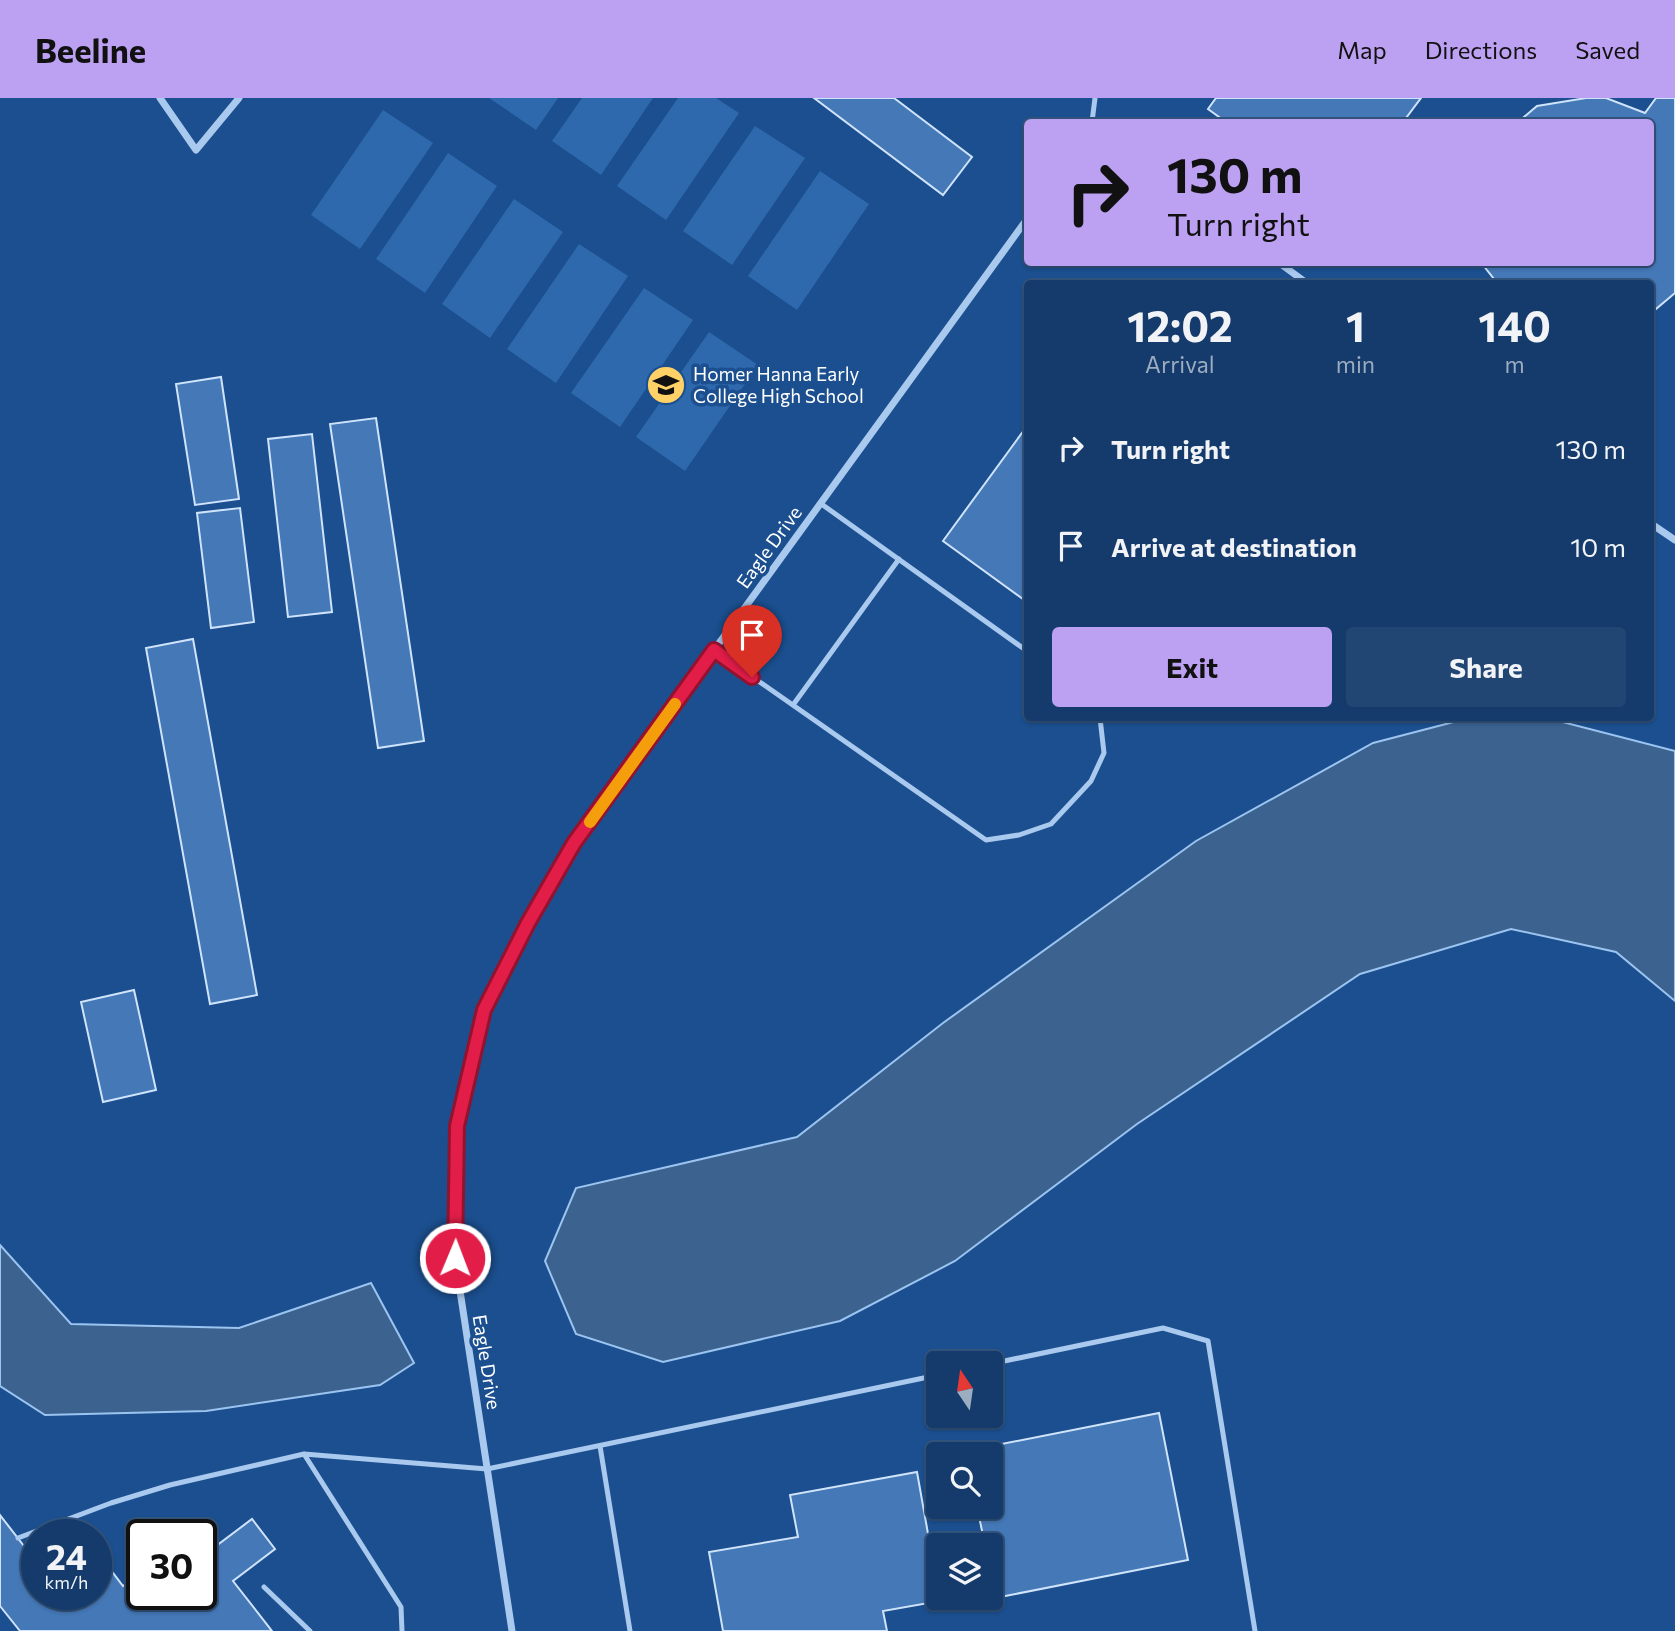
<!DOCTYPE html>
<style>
:root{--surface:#143b6b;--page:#214673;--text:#f1f3f6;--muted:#9dadc1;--line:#33557e;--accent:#bca0f2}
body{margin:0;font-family:Commissioner,sans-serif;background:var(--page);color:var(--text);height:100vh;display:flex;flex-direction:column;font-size:26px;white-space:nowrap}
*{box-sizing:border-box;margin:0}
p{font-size:23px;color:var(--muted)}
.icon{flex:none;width:38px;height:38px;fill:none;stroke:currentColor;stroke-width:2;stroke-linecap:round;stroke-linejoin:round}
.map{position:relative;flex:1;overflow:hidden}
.sheet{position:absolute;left:1024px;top:182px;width:630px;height:441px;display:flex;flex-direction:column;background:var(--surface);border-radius:7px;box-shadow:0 2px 5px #0004,0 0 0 2px var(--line)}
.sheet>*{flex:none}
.hud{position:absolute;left:1024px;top:21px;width:630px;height:147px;border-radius:7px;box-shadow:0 2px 5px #0004,0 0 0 2px var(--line);background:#bca0f2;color:#111;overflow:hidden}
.needle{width:46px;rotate:347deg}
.tools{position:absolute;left:926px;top:1253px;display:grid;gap:14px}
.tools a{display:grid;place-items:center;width:77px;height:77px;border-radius:7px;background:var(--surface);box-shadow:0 2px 5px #0004,0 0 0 2px var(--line);font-size:35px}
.speed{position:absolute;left:21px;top:1421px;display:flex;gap:14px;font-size:35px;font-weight:700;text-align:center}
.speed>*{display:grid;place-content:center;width:91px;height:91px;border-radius:50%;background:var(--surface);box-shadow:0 2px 5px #0004,0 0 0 2px var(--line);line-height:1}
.speed small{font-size:18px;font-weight:400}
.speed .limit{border:4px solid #111;border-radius:10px;background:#fff;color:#111}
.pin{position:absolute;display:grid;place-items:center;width:60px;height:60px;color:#fff;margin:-72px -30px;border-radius:50% 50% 50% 0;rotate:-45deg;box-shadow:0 0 7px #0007}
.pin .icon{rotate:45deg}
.me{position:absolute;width:77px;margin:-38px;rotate:1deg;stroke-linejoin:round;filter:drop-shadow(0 0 5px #0008)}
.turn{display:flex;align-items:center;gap:24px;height:147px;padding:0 28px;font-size:32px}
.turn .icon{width:91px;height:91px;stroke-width:2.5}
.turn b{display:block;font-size:49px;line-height:60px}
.eta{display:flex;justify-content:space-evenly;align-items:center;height:119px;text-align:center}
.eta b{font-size:42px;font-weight:700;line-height:49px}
.cta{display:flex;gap:14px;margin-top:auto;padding:14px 28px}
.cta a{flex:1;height:80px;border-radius:7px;background:var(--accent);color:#111;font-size:28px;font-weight:700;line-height:80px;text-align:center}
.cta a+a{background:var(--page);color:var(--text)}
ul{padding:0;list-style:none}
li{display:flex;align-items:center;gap:21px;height:98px;padding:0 28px}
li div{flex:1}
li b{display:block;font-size:26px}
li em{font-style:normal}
header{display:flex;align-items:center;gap:42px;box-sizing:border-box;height:98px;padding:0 35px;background:var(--accent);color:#111}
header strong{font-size:33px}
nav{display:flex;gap:38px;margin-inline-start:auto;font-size:24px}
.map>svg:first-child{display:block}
</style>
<header>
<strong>Beeline</strong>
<nav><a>Map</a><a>Directions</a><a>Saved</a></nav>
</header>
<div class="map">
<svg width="1675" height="1533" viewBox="0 0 1675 1533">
<rect width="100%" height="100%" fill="#1b4f8f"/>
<path fill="#2e69ad" d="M489,0H558L536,32Z
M582,0H653L601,77L552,43Z
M678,0H716L739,15L666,122L617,88Z
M383,12L433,45L360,151L311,117Z
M755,28L805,60L732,167L683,133Z
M448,55L497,88L425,195L376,161Z
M820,73L869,106L797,212L748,178Z
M514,101L563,134L490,240L442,206Z
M579,146L628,178L556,285L507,251Z
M644,190L693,222L620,329L571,295Z
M709,234L758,267L685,373L636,339Z"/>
<path fill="#3c6290" stroke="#9cc4f0" stroke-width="2" d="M1469,620H1547L1675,653V903L1616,854L1511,831L1360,876L1137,1026L955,1163L840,1223L663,1264L576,1236L545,1163L576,1090L797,1039L943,925L1196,743L1373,645Z
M0,1147L71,1226L239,1230L371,1185L414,1265L380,1287L206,1313L45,1317L0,1288Z"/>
<path fill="#4478b7" stroke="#cfe3fa" stroke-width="2" d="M814,0H894L972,59L943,97Z
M1216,0H1421L1403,24H1226L1208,11Z
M1586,0H1606L1645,15L1656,0H1675V195L1650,216V186H1498L1483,167L1482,164H1650V24H1518L1537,8Z
M221,279L239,401L195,407L176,286Z
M376,320L424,643L378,650L330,326Z
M1027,328V504L943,443Z
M312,336L332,514L288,519L268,341Z
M240,410L254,524L211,530L197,415Z
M193,541L257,897L210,906L146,550Z
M134,892L156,992L103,1004L81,904Z
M1159,1315L1188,1462L995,1500L990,1475V1447H985L977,1409H990V1356H967L966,1353Z
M917,1374L940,1503L883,1513L887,1533H723L709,1454L798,1439L790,1397Z
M0,1417L37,1465V1496H61L67,1504L77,1496H96V1481L110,1471L123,1488L142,1474V1496H201V1453L204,1457L252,1421L275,1451L233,1483L272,1533H20L0,1508Z"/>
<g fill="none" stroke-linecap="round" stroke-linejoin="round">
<path stroke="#a9c9ee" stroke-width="5" d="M1092,24L1095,0
M820,405L1027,553
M714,552L986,742L1019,737L1051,726L1091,683L1104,655L1100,620
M793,607L899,461
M990,1266L1163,1230L1208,1243L1255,1533
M600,1348L630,1533
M304,1356L401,1509L402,1533
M18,1440L111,1405L170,1387L304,1356L487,1371L938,1277
M264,1489L310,1533"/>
<path stroke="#a9c9ee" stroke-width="7" d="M160,0L196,52L239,0
M1278,164L1308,186
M1650,425L1675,442
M512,1533L455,1160L457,1028L484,912L528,825L574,745L1027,121"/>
</g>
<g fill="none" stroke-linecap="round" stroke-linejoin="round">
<g stroke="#92132f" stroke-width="18">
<path id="route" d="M455,1160L457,1028L484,912L528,825L574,745L714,552L752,579"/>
</g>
<use href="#route" stroke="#e11d48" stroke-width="12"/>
<path stroke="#f59e0b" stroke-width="12" d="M590,724L675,606"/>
</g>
<defs>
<g id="school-disc" transform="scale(2.0125)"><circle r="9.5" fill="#ffd166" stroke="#1b4f8f"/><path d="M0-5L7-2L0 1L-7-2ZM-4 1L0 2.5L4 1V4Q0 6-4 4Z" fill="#111"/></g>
</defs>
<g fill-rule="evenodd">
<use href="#school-disc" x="666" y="287"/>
</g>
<g text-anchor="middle" stroke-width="7" stroke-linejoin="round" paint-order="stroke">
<g font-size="19" fill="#fff" stroke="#1b4f8f" text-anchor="start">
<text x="693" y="283">Homer Hanna Early<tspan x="693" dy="22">College High School</tspan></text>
</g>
<g font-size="19" fill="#fff" stroke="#1b4f8f">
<text transform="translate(769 449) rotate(-54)" y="7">Eagle Drive</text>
<text transform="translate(487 1264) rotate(81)" y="7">Eagle Drive</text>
</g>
</g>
</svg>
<div class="tools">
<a><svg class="needle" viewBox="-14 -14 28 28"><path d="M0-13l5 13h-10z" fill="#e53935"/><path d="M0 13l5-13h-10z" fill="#9dadc1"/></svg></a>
<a><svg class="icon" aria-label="search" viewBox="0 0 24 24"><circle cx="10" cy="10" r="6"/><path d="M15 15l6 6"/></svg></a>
<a><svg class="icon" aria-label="layers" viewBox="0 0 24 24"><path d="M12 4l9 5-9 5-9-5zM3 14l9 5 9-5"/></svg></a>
</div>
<div class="speed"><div>24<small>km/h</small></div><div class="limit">30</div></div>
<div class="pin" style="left:752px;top:579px;background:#d93025"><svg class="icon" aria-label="arrive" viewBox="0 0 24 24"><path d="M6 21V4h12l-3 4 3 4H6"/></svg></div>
<svg class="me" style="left:455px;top:1160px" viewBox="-20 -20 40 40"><circle r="17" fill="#e11d48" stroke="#fff" stroke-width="3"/><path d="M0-11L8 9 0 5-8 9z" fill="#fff"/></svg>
<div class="hud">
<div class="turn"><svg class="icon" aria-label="right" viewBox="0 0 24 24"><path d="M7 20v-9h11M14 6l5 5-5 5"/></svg><div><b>130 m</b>Turn right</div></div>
</div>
<section class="sheet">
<div class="eta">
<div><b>12:02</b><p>Arrival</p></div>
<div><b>1</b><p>min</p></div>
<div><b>140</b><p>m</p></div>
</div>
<ul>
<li><svg class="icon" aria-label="right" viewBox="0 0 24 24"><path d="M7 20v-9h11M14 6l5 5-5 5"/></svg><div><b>Turn right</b></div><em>130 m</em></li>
<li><svg class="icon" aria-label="arrive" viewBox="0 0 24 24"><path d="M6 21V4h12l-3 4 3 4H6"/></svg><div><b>Arrive at destination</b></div><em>10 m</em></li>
</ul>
<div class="cta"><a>Exit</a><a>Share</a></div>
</section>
</div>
